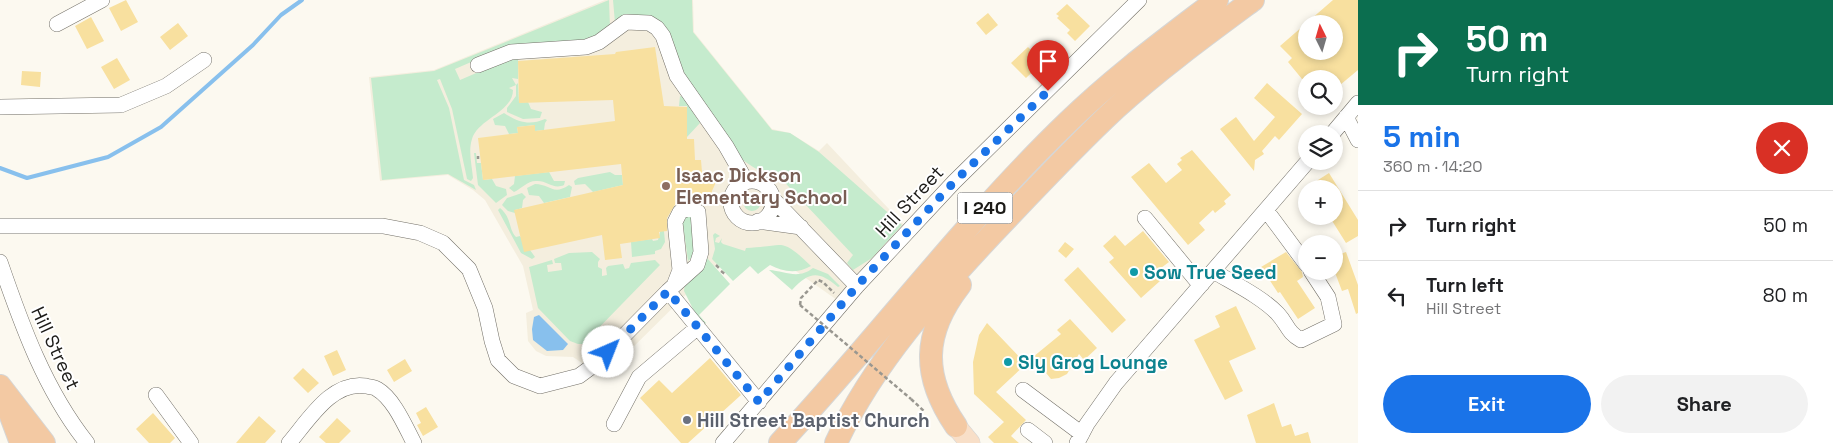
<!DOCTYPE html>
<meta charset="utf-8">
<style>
:root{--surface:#fff;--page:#f2f2f2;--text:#202124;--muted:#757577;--line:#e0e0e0;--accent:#1a73e8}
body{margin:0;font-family:"Space Grotesk",sans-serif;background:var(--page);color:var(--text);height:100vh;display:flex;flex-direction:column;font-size:19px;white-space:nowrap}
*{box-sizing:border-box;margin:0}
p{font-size:16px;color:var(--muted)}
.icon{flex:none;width:28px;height:28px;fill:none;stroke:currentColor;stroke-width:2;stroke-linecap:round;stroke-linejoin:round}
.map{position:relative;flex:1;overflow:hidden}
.details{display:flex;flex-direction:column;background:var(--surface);width:475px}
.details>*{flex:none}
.banner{background:#0b6e4f;color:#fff;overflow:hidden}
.needle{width:32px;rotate:355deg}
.tools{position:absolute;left:1298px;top:15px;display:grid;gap:10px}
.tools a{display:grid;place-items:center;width:45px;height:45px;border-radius:50%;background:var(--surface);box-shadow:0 2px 8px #0003;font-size:25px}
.pin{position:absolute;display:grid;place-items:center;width:42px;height:42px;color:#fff;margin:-51px -21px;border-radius:50% 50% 50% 0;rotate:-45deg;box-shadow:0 0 5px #0007}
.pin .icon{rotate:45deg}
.me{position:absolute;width:55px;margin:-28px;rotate:44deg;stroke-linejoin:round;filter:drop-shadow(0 0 4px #0008)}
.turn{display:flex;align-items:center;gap:18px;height:105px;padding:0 25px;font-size:22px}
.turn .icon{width:65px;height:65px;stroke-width:2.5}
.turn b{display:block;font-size:35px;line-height:42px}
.round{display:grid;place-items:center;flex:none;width:52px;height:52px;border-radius:26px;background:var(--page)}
.headline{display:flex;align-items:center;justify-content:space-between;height:85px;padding:0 25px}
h1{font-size:30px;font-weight:700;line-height:38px;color:var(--accent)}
.button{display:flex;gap:10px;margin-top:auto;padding:10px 25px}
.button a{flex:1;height:58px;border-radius:30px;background:var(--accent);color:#fff;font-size:20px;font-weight:700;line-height:58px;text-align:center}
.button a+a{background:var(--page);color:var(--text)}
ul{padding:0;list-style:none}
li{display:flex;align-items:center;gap:15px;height:70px;padding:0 25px;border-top:1px solid var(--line)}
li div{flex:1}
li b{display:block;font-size:19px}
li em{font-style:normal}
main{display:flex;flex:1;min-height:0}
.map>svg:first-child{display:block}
</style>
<main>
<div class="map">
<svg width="1358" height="443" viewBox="0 0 1358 443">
<rect width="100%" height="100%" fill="#fcf9f0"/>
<path fill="#f4eede" d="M605,0H693L694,32L772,129L790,133L819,151L827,143L904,225L869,262L837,300L773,255L725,256L603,377L573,357L546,356L536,351L528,341L526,313L533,310L523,266L485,200L473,190L448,175L380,181L369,77L434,70Z"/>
<path fill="#c5ebcd" d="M609,0L610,28L589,42L499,50L455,69L460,80L511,58L518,59V79L512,78L516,85L509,88L513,90C513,112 478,119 472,139C468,151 472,166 473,178L471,181L467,179L466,174L452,109L440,79L437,80L449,108L464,180L474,185L476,190L448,174L382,180L371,78L434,71Z
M613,0H692L693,32L772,130L790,133L819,152L902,225L872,258L853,270L847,263L853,255L773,170L768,174C761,173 743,161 737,155L681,76L666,34L615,23Z
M518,83L519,103L528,102L531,109L542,112L540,118L523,119L507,112V108L516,96V85Z
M680,96L683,97L700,123L687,137V106H679Z
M504,113C518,122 529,126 545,119L547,120L545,123L544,130L535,131L534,125L517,127L518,133L509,134L505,126L495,125L493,119Z
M474,153H476L477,163H481L483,180L492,179L496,186L506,189L507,195L496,203L478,185Z
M549,172L554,181H565L564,185C553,190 547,180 536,181C527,181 521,189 514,192L509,188L514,184L515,176Z
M610,172L615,175H622L623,185L593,192L585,184L575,185L574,181L578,178Z
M535,184C550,184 553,196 569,185L572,187L570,197L544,203L539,196L529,195L527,188Z
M743 202a9 9 0 1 1 18 0a9 9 0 1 1-18 0Z
M522,193L526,197L523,200L522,208L515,210V213L508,211L502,205L507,198Z
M500,208C512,218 508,228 516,237L520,236L535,257L532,259L521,253L498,210Z
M691,215C693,230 701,251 688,261L682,217Z
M663,221L665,242L661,249L655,251V254L632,257L631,242L652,239L653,241L658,240Z
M715,233L720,236L716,238L715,242L719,243L722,238L721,242L723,244L745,251L746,248C785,247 779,235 811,266C797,274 783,272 770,265L758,274L750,266L733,281L712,259L715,249L713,235Z
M592,252L600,259L598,262V267L602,269V276L607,275L606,268L608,266L623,264L625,269L629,268L631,263L655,260L660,265L583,344H578L570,341L538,308L529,267L552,260L553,264L547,265L548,272L562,270L561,263H555L554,259L569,253Z
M707,258L730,284L699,315L706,323L704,325L697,317L684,291L685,283Z
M813,268L828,274L840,286L838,287C818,270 809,272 792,290L769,270C785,271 798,280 813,268Z"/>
<path fill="#88c0ed" d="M539,315L568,344L563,350L547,351L533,340L532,329L534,317Z"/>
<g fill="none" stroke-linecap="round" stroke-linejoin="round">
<path stroke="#88c0ed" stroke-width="4" d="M0,168L27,178L108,157L161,127L253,45L281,15L302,0"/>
</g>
<path fill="#f8e09f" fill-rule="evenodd" d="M126,0L138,22L121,31L109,8Z
M1333,0H1358V70L1334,90V79H1302L1288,62L1292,58L1280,46ZM1306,24H1334V51H1306Z
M1067,4L1090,26L1075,41L1067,33L1070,30L1057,18L1059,16L1056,14Z
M988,13L998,25L986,35L976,23Z
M91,17L104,41L87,49L75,26Z
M178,23L188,36L170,50L160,37Z
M655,47L664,106L687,107V139H694L695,160H701L702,172L716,182L712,191L710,202L689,199L676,203L667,218V231L659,232L660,238L620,244L622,258L605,260L602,235L524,252L514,210L623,185L621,164L483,180L478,138L518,133L517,127L535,125V131L615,121L613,100L519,103L518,61L615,54L616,52Z
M1028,47L1043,62L1026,78L1011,63Z
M117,58L130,80L114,89L101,67Z
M22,71L41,72L40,87L21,85Z
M1267,83L1302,114L1279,140L1275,136L1262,151L1264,154L1255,160L1254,171L1220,129L1236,117L1254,141L1275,117L1254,98Z
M1192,150L1231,195L1224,201L1226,204L1215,213L1213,210L1199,223L1205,230L1188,245L1131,177L1149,163L1166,183L1182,170L1177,164L1182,160L1180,158Z
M1329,173L1358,220V236L1346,243L1329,216H1334V189H1304Z
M1143,231L1169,262L1153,274L1160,281L1141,298L1109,262L1114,258L1103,246L1115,235L1125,246Z
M1065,242L1074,249L1066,258L1058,251Z
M1286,252L1302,272L1303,277L1297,281L1315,308L1298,319L1280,292L1278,293L1261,267Z
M1346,252L1358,285V313L1356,314L1348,289L1342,291L1334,270V256Z
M1078,267L1126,320L1112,333L1064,280Z
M1236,306L1256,349L1229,361L1243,391L1225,400L1194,340L1220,327L1215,316Z
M1070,319L1097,348L1084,360L1079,354L1067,374L1059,378L1051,379L1033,357L1061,334L1057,330Z
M987,323L1026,364L996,392L1026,420L1011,436L1019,443H994L988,437L1004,422L974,394L973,362L979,335Z
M337,350L346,370L333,376L324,356Z
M710,358L741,395L688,443H681L640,398L659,380L672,393Z
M405,359L412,371L394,382L387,370Z
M303,368L319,383L308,393L293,378Z
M1274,403L1282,427L1291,424L1295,436L1308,432L1311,443H1256L1247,415Z
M426,407L438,427L423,436L417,425L421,423L416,413Z
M153,413L175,438L170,443H149L136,429Z
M259,416L276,431L265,443H236Z
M337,418L351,431L339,443H326L319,437Z"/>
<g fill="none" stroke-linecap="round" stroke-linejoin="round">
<g stroke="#737068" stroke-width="16">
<path id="minor" d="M57,24L102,0
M478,65L511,52L586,47L599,42L626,22L649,23L657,28L663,36L677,76L726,146L746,181
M0,107L121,105L166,86L204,60
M1346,117L1358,140
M1332,134L1358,103
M731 202a21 21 0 1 1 42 0a21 21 0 1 1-42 0Z
M773,199L857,286
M1266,210L1306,264
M1145,218L1196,280L1202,284
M758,221L801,227
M0,226H383L420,233L443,243L469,269L485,308L492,341L498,360L514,376L540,386L579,376L598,362L668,291L697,265L701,252L698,212L689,208L680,212L675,222L680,270L675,283
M0,262C22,326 45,390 87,443
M1213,271C1233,283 1262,297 1278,314C1288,325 1287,332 1301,340L1334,324L1328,297L1311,271
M668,291L759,402
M1023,390L1082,434
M156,395L191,443
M614,424L639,377L698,327
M1028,430L1045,443
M289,443C308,421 332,380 366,386C369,387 375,387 377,389C394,399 405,426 414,443
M723,443L857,286L954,182L1139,0
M1077,443L1087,424L1116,383L1308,161"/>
</g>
<g stroke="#d6d6d5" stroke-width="21">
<path id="major" d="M956,426L970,443"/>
</g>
<g stroke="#d6d6d5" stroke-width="24">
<path id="highway" d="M0,386L44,443
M8,408L21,443
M956,426C922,376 922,334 960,285
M780,443C878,338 964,222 1068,122C1114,77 1166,39 1217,0
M836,443C873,363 935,295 994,232C1034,190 1074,147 1116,108C1159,69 1207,34 1253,0"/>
</g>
<path stroke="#999790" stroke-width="2.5" stroke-dasharray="4 2.5" stroke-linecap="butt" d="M478,156V159
M716,265L719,268
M721,271L725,274
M800,305L801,298L818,280L823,282L834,293
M911,399L925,412"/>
<use href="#minor" stroke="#fff" stroke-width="15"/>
<use href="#major" stroke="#f8dfc8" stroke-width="20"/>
<use href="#highway" stroke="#f3c9a3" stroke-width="22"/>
<path stroke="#999790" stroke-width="2.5" stroke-dasharray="4 2.5" stroke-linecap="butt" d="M800,305L911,399"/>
</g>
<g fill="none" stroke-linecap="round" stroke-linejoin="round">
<path stroke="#1a73e8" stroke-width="9" stroke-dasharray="0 16.2" d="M608,352L668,291L759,402L857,286L954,182L1048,91"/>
</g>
<circle fill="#8d6e63" stroke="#fff" stroke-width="2" cx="666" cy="186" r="5"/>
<g fill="#0f9aa8" stroke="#fff" stroke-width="2">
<circle cx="1134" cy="272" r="5"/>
<circle cx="1008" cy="362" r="5"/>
</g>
<circle fill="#6b7280" stroke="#fff" stroke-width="2" cx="687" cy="420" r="5"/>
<g text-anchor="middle" stroke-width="4" stroke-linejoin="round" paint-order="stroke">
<rect fill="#fff" stroke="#605f5d" stroke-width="1" x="957.5" y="192.5" width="55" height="31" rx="4"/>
<g font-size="18" font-weight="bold" fill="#1c1b18">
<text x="985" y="214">I 240</text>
</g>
<g font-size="19" font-weight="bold" fill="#785e54" stroke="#fff" text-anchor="start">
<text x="676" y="182">Isaac Dickson<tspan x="676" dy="22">Elementary School</tspan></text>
</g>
<g font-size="19" fill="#1c1b18" stroke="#fff">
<text transform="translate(909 201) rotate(-47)" y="7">Hill Street</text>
<text transform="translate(56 348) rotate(65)" y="7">Hill Street</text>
</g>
<g font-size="19" font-weight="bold" fill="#0d838f" stroke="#fff" text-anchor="start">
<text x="1144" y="279">Sow True Seed</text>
<text x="1018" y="369">Sly Grog Lounge</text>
</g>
<g font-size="19" font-weight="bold" fill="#5b616d" stroke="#fff" text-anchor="start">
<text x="697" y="427">Hill Street Baptist Church</text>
</g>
</g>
</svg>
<div class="tools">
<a><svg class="needle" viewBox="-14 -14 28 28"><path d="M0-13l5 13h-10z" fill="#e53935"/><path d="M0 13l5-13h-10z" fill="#757577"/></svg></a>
<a><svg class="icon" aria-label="search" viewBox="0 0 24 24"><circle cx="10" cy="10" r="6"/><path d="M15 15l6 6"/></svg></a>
<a><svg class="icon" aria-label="layers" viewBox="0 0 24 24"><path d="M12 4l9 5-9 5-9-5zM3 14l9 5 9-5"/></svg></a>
<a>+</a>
<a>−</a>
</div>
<div class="pin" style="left:1048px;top:91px;background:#d93025"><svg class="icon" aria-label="arrive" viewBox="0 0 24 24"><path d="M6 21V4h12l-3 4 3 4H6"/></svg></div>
<svg class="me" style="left:608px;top:352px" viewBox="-20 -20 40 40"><circle r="19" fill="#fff"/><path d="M0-13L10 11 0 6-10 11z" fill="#1a73e8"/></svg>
</div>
<section class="details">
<div class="banner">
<div class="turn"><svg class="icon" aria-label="right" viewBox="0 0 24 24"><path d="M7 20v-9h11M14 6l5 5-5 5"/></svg><div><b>50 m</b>Turn right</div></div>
</div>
<div class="headline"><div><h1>5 min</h1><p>360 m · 14:20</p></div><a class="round" style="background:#d93025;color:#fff"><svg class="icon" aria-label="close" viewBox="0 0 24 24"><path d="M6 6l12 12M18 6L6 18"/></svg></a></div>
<ul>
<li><svg class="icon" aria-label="right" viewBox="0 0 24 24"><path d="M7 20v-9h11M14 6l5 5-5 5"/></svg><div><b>Turn right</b></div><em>50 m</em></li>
<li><svg class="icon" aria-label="left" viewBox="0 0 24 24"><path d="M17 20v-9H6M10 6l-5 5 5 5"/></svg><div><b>Turn left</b><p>Hill Street</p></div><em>80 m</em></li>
</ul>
<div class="button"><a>Exit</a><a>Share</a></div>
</section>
</main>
